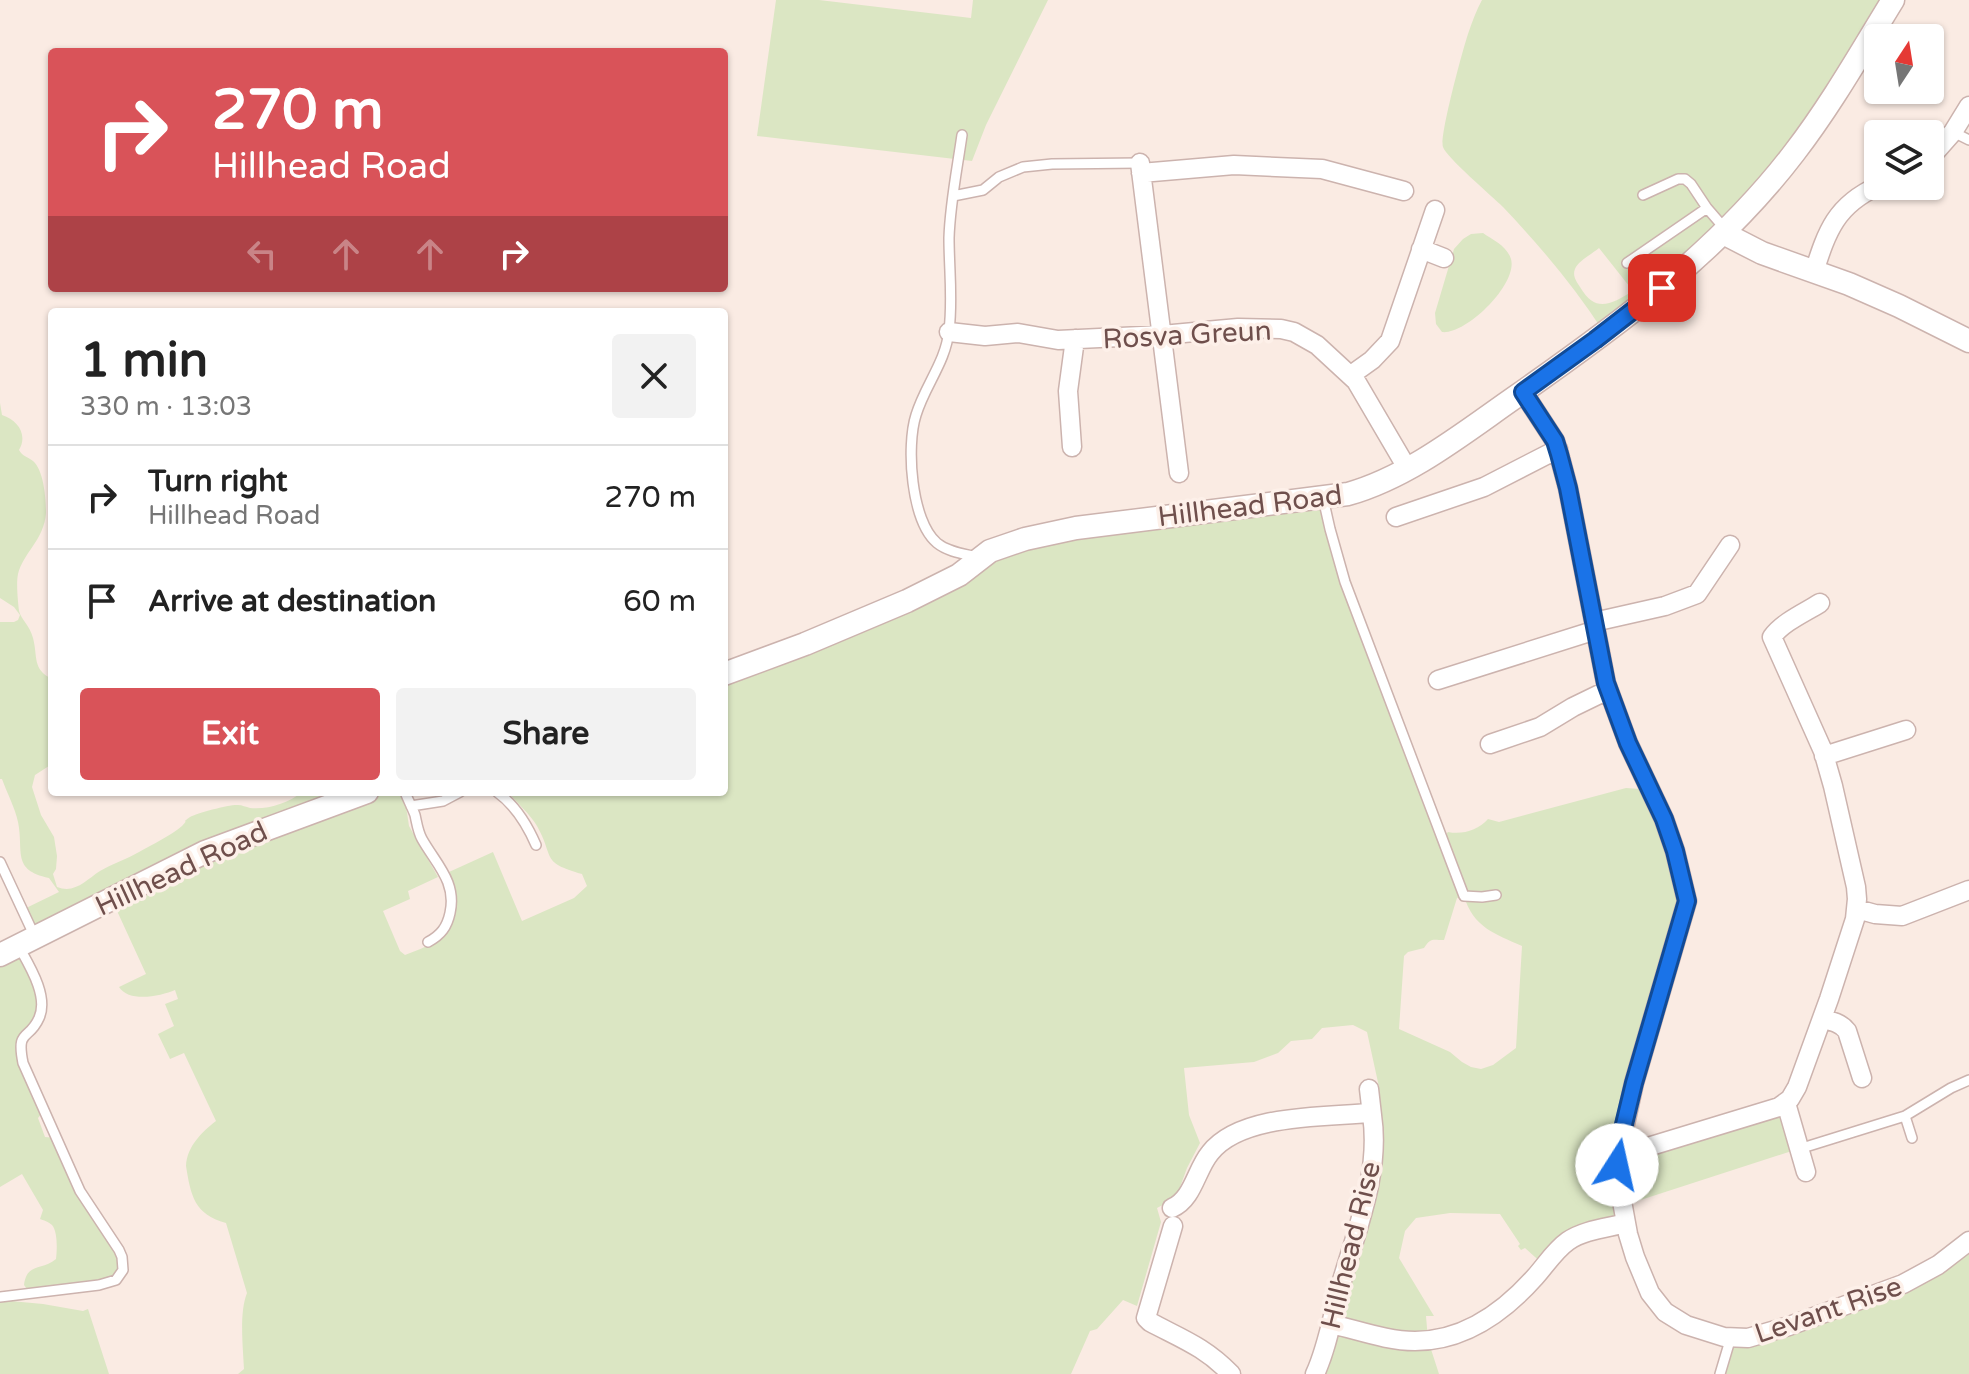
<!DOCTYPE html>
<meta charset="utf-8">
<style>
:root{--surface:#fff;--page:#f2f2f2;--text:#222;--muted:#767676;--line:#e0e0e0;--accent:#d95359}
body{margin:0;font-family:"Varela Round",sans-serif;background:var(--page);color:var(--text);height:100vh;display:flex;flex-direction:column;font-size:30px;white-space:nowrap}
*{box-sizing:border-box;margin:0}
p{font-size:26px;color:var(--muted)}
.icon{flex:none;width:44px;height:44px;fill:none;stroke:currentColor;stroke-width:2;stroke-linecap:round;stroke-linejoin:round}
.map{position:relative;flex:1;overflow:hidden}
.panel{position:absolute;left:48px;top:308px;width:680px;height:488px;display:flex;flex-direction:column;background:var(--surface);border-radius:8px;box-shadow:0 2px 6px #0004}
.panel>*{flex:none}
.hud{position:absolute;left:48px;top:48px;width:680px;height:244px;border-radius:8px;box-shadow:0 2px 6px #0004;background:#d95359;color:#fff;overflow:hidden}
.needle{width:52px;rotate:12deg}
.buttons{position:absolute;left:1864px;top:24px;display:grid;gap:16px}
.buttons a{display:grid;place-items:center;width:80px;height:80px;border-radius:8px;background:var(--surface);box-shadow:0 2px 6px #0004;font-size:40px}
.pin{position:absolute;display:grid;place-items:center;width:68px;height:68px;color:#fff;margin:-34px;border-radius:16px;box-shadow:0 4px 12px #0006}
.me{position:absolute;width:88px;margin:-44px;rotate:10deg;stroke-linejoin:round;filter:drop-shadow(0 0 6px #0008)}
.turn{display:flex;align-items:center;gap:28px;height:168px;padding:0 32px;font-size:36px}
.turn .icon{width:104px;height:104px;stroke-width:2.5}
.turn b{display:block;font-size:56px;line-height:68px}
.lanes{display:flex;align-items:center;height:76px;padding:0 32px;background:#0003;justify-content:center;gap:40px;direction:ltr}
.lanes .off{opacity:.35}
.round{display:grid;place-items:center;flex:none;width:84px;height:84px;border-radius:8px;background:var(--page)}
.summary{display:flex;align-items:center;justify-content:space-between;height:136px;padding:0 32px}
h1{font-size:48px;font-weight:700;line-height:60px}
.action{display:flex;gap:16px;margin-top:auto;padding:16px 32px}
.action a{flex:1;height:92px;border-radius:8px;background:var(--accent);color:#fff;font-size:32px;font-weight:700;line-height:92px;text-align:center}
.action a+a{background:var(--page);color:var(--text)}
ul{padding:0;list-style:none}
li{display:flex;align-items:center;gap:24px;height:104px;padding:0 32px;border-top:2px solid var(--line)}
li div{flex:1}
li b{display:block;font-size:30px}
li em{font-style:normal}
.map>svg:first-child{display:block}
</style>
<div class="map">
<svg width="1969" height="1374" viewBox="0 0 1969 1374">
<rect width="100%" height="100%" fill="#faebe3"/>
<path fill="#dbe6c3" fill-rule="evenodd" d="M776,0H819L971,18L973,0H1048L986,125L972,161L757,136Z
M1482,0H1892L1780,168L1603,331C1574,286 1539,245 1503,207C1492,196 1446,157 1443,147C1439,137 1463,49 1468,34C1472,22 1476,11 1482,0ZM1599,248L1633,291C1611,304 1596,314 1580,287C1577,282 1572,276 1575,269C1578,261 1592,254 1599,248Z
M1483,233C1493,240 1507,246 1511,259C1518,284 1466,335 1442,332L1436,324L1435,313L1454,249L1463,239L1471,234Z
M0,403L2,415C18,420 28,435 19,450C23,457 27,456 33,461C44,470 46,500 46,513C44,540 23,553 18,574C16,584 18,601 19,611C21,619 30,626 33,638C38,657 32,669 52,679V764L35,775L32,787L41,815L54,837L57,856L56,869L53,874L57,887C75,894 86,880 100,871C112,864 127,859 139,852C153,844 170,836 182,826C190,818 180,824 190,817C197,813 231,804 238,805C242,805 246,807 250,808C267,810 289,803 302,792H402L406,806L409,826L438,877L408,891L410,899L383,911L400,951L405,955C415,951 426,947 435,942C460,926 460,896 449,872L493,852L522,921L574,898L587,886L582,874C540,862 555,858 537,826C530,814 517,803 508,792H724V675L990,552L1323,498L1330,529L1442,839L1448,832C1463,835 1478,830 1488,819L1499,822L1626,788L1640,789L1649,787L1686,902L1617,1156L1780,1108L1798,1149L1622,1206L1625,1222L1590,1231L1545,1266L1525,1248L1521,1250L1518,1246L1520,1244L1500,1214L1450,1213L1416,1218L1405,1231L1399,1258L1434,1316H1426L1428,1340L1439,1374H1316L1366,1200L1369,1089L1379,1087L1367,1032L1353,1025L1322,1028L1312,1039L1291,1041L1278,1053L1254,1062L1184,1068L1189,1115L1200,1143L1187,1168L1176,1198L1157,1208L1161,1222L1137,1306L1123,1300L1097,1329L1090,1331L1071,1374H238L244,1369C243,1347 239,1313 247,1293L226,1223C194,1214 191,1196 186,1166C187,1146 202,1132 216,1121L184,1053L170,1059L158,1034L174,1026L165,1004L178,999L175,990C161,996 129,1003 119,987L146,974L112,900L35,936L22,910L59,892L49,878C11,870 24,851 18,822C15,808 7,793 2,779H0V622H14L18,620L20,615L14,607L0,598ZM1464,896C1473,927 1495,934 1522,946L1516,1048L1493,1065L1481,1069L1471,1067L1462,1062L1450,1052L1399,1029L1404,956L1408,952L1424,948C1431,937 1433,940 1444,940L1457,898Z
M0,956L25,958L41,1008L21,1046L44,1111L38,1118L45,1137L56,1138L80,1191L122,1257L116,1280L30,1293L24,1285C27,1262 42,1271 56,1259C57,1251 58,1232 52,1225C49,1222 43,1220 40,1219L43,1210L22,1174L0,1187Z
M1969,1242V1374H1720L1731,1338L1867,1299Z
M0,1300L43,1304L83,1311L88,1309L109,1374H0Z"/>
<g fill="none" stroke-linecap="round" stroke-linejoin="round">
<g stroke="#ccb3ae" stroke-width="12">
<path id="service" d="M1953,132L1969,140
M962,135C957,170 950,204 949,238C949,269 953,300 949,330C946,362 925,385 916,415C906,446 911,521 937,543C948,552 965,554 977,557
M1643,195L1678,179H1685L1691,184L1707,208L1726,230
M953,196L983,190L999,177L1023,167L1052,164L1140,163
M1627,263L1707,208
M1323,498L1330,529L1345,582L1464,896L1482,897L1496,895
M405,792C408,800 412,807 415,815C417,824 418,832 422,839C436,864 457,882 450,913C447,927 441,935 428,942
M497,792C515,805 527,824 536,845
M411,806L443,801L460,792
M0,862L35,937
M1905,1116L1912,1138
M1799,1149L1905,1116L1951,1088L1969,1080
M0,1297L99,1285L116,1280L123,1270L122,1257L119,1250L80,1191L23,1063C16,1028 29,1041 39,1018C49,996 29,965 18,945
M1720,1374L1731,1337"/>
</g>
<g stroke="#ccb3ae" stroke-width="21">
<path id="minor" d="M1930,158L1953,132L1969,106
M1140,163L1179,473
M1141,173L1234,165L1322,169L1404,191
M1421,249L1444,258
M1814,272C1827,231 1836,205 1878,186
M949,332L985,336L1018,333L1058,340L1162,335L1238,328L1281,329L1294,332L1317,345L1356,381L1407,468
M1351,375L1372,360L1390,341L1435,210
M1523,392L1555,441L1559,454L1568,488L1606,683L1628,743L1664,819L1675,851L1687,901L1634,1083L1618,1156L1619,1185L1628,1234L1635,1257L1650,1293L1665,1312L1686,1325L1724,1337L1748,1338L1789,1326L1903,1284L1938,1265L1969,1241
M1072,447L1068,391L1075,339
M1396,517L1484,487L1558,449
M1594,622L1665,606L1697,594L1730,545
M1438,680L1596,630
M1490,744L1540,727L1573,707L1608,690
M1824,756L1906,730
M1857,909L1875,914L1902,916L1969,890
M1822,1019C1832,1021 1841,1023 1847,1031L1862,1078
M1369,1089L1372,1115
M1786,1103L1806,1172
M1618,1156L1779,1107L1790,1099L1797,1087L1829,999L1855,919L1857,899L1856,887L1833,786L1823,751L1772,637C1783,622 1804,613 1820,603
M1172,1208C1193,1199 1196,1170 1210,1153C1240,1114 1324,1117 1369,1113L1372,1115C1381,1175 1355,1233 1339,1291C1332,1318 1327,1348 1315,1374
M1173,1226L1146,1318L1150,1322C1182,1339 1205,1347 1231,1374
M1331,1324C1358,1330 1387,1341 1415,1341C1464,1341 1503,1313 1535,1277C1545,1266 1555,1250 1568,1241C1584,1230 1607,1228 1626,1223"/>
</g>
<g stroke="#ccb3ae" stroke-width="25">
<path id="tertiary" d="M1723,233L1762,253L1849,284L1899,306L1969,341
M724,674L805,644L907,601L959,575L990,551L1025,539L1076,528L1348,494C1408,477 1461,435 1511,400C1614,328 1717,254 1794,153C1831,105 1861,52 1893,0
M0,955L205,852L367,792"/>
</g>
<use href="#service" stroke="#fff" stroke-width="9"/>
<use href="#minor" stroke="#fff" stroke-width="18"/>
<use href="#tertiary" stroke="#fff" stroke-width="22"/>
</g>
<g fill="none" stroke-linecap="round" stroke-linejoin="round">
<g stroke="#114b97" stroke-width="20">
<path id="route" d="M1617,1165L1619,1145L1634,1083L1687,901L1675,851L1664,819L1628,743L1606,683L1568,488L1559,454L1555,441L1523,392L1595,340L1662,288"/>
</g>
<use href="#route" stroke="#1a73e8" stroke-width="14"/>
</g>
<g text-anchor="middle" stroke-width="7" stroke-linejoin="round" paint-order="stroke">
<g font-size="28" fill="#6f4f4c" stroke="#fdf0e9">
<text transform="translate(1187 334) rotate(-3)" y="10">Rosva Greun</text>
<text transform="translate(1250 505) rotate(-7)" y="10">Hillhead Road</text>
<text transform="translate(181 868) rotate(-25)" y="10">Hillhead Road</text>
<text transform="translate(1350 1245) rotate(-76)" y="10">Hillhead Rise</text>
<text transform="translate(1828 1309) rotate(-19)" y="10">Levant Rise</text>
</g>
</g>
</svg>
<div class="buttons">
<a><svg class="needle" viewBox="-14 -14 28 28"><path d="M0-13l5 13h-10z" fill="#e53935"/><path d="M0 13l5-13h-10z" fill="#767676"/></svg></a>
<a><svg class="icon" aria-label="layers" viewBox="0 0 24 24"><path d="M12 4l9 5-9 5-9-5zM3 14l9 5 9-5"/></svg></a>
</div>
<div class="pin" style="left:1662px;top:288px;background:#d93025"><svg class="icon" aria-label="arrive" viewBox="0 0 24 24"><path d="M6 21V4h12l-3 4 3 4H6"/></svg></div>
<svg class="me" style="left:1617px;top:1165px" viewBox="-20 -20 40 40"><circle r="19" fill="#fff"/><path d="M0-13L10 11 0 6-10 11z" fill="#1a73e8"/></svg>
<div class="hud">
<div class="turn"><svg class="icon" aria-label="right" viewBox="0 0 24 24"><path d="M7 20v-9h11M14 6l5 5-5 5"/></svg><div><b>270 m</b>Hillhead Road</div></div>
<div class="lanes"><svg class="icon off" aria-label="left" viewBox="0 0 24 24"><path d="M17 20v-9H6M10 6l-5 5 5 5"/></svg><svg class="icon off" aria-label="ahead" viewBox="0 0 24 24"><path d="M12 20V5M6 11l6-6 6 6"/></svg><svg class="icon off" aria-label="ahead" viewBox="0 0 24 24"><path d="M12 20V5M6 11l6-6 6 6"/></svg><svg class="icon" aria-label="right" viewBox="0 0 24 24"><path d="M7 20v-9h11M14 6l5 5-5 5"/></svg></div>
</div>
<section class="panel">
<div class="summary"><div><h1>1 min</h1><p>330 m · 13:03</p></div><a class="round"><svg class="icon" aria-label="close" viewBox="0 0 24 24"><path d="M6 6l12 12M18 6L6 18"/></svg></a></div>
<ul>
<li><svg class="icon" aria-label="right" viewBox="0 0 24 24"><path d="M7 20v-9h11M14 6l5 5-5 5"/></svg><div><b>Turn right</b><p>Hillhead Road</p></div><em>270 m</em></li>
<li><svg class="icon" aria-label="arrive" viewBox="0 0 24 24"><path d="M6 21V4h12l-3 4 3 4H6"/></svg><div><b>Arrive at destination</b></div><em>60 m</em></li>
</ul>
<div class="action"><a>Exit</a><a>Share</a></div>
</section>
</div>
